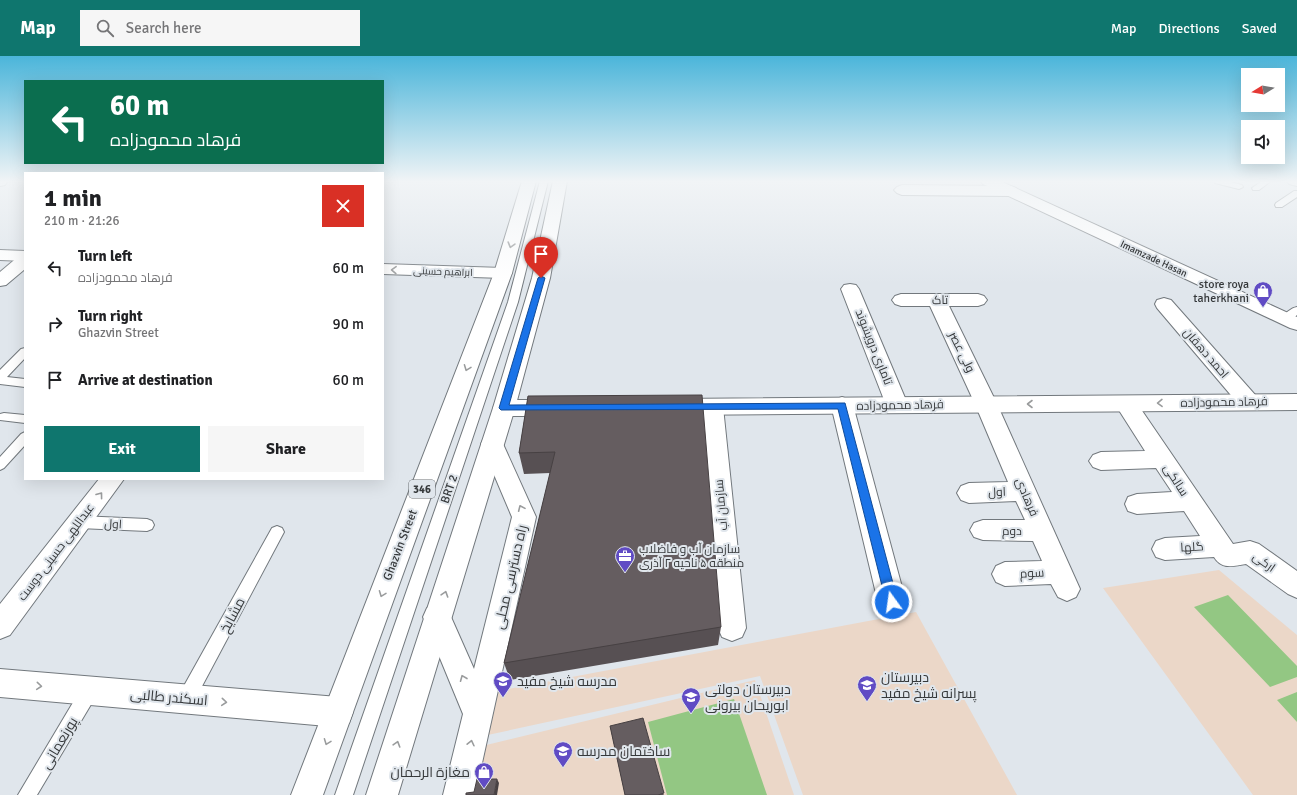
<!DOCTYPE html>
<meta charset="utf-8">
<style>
:root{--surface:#fff;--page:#f6f6f6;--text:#202124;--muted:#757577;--accent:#0f766e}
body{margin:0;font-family:Signika,Cairo,sans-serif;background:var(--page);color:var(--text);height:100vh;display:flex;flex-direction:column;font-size:15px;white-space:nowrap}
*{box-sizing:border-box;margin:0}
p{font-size:13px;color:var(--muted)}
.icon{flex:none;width:22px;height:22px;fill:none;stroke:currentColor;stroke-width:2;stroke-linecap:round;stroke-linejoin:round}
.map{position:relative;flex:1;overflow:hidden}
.panel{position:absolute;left:24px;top:116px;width:360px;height:308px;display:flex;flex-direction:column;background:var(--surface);border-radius:0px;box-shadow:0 4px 16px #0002}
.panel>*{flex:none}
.hud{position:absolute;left:24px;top:24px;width:360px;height:84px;border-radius:0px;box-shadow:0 4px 16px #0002;background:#0b6e4f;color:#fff;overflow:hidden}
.needle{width:26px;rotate:259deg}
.buttons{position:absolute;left:1241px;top:12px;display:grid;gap:8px}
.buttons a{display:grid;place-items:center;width:44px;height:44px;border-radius:0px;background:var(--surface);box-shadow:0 4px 16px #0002;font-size:20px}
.pin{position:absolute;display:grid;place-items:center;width:34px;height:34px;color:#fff;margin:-41px -17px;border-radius:50% 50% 50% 0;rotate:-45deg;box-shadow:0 0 4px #0007}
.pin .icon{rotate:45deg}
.me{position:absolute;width:44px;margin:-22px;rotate:346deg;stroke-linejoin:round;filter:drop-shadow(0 0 3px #0008)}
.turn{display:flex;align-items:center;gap:14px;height:84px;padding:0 20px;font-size:18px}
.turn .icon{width:52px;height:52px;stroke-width:2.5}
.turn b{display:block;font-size:28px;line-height:34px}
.round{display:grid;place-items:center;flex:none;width:42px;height:42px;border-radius:0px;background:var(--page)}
.headline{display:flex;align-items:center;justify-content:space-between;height:68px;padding:0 20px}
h1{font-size:24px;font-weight:800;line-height:30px}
.button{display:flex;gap:8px;margin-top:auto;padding:8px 20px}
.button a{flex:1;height:46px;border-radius:0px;background:var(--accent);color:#fff;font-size:16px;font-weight:800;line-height:46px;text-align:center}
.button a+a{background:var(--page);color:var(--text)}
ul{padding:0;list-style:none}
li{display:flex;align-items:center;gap:12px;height:56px;padding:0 20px}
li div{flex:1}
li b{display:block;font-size:15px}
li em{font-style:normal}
header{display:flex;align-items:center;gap:24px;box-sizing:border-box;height:56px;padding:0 20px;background:var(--accent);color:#fff}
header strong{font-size:19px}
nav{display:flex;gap:22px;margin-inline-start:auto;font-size:14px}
.search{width:280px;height:36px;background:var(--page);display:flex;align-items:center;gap:10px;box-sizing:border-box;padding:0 14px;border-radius:0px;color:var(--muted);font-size:15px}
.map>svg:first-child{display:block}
</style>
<header>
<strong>Map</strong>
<div class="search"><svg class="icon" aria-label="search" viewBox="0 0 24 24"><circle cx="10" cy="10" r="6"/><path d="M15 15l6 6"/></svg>Search here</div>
<nav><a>Map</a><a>Directions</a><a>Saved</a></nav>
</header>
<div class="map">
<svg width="1297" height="739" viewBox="0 0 1297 739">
<rect width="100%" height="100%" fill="#e0e6ec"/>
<path fill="#ebd7c8" d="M1219,514L1297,579V739H1253L1103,532Z
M916,556L1017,739H803L760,620L483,680L497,635Z
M755,624L794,739H469L478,691Z"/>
<path fill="#93c783" d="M1228,539L1297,610V621L1270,631L1194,551Z
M1297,636V666L1277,644Z
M734,643L767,739H667L648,666Z"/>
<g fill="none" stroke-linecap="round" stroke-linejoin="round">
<g stroke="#72787d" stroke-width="2">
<path id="service" d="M540,125H548L518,246L353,739H335L508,246Z
M1214,125H1227L1242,129L1243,131L1239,133L1215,127Z
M1262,125H1271L1259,134H1253L1252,132Z
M1294,135H1297V141L1282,151H1276L1275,149L1276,147Z
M1297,251V259L1290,265H1282L1281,263C1284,258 1291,252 1297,251Z
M25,292V302L7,321L25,323V331L0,328V314L21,293Z
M4,357L25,359V367L0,364V358Z
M25,376V389L4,412L0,414V401L21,378Z
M79,460L147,463L152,465L154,469L152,473L147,475L79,472L74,470L72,466L74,462Z
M277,470L282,472L284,476L192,649L186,651L180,649L178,643L180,637L272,472Z
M90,626L96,628L98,634L96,640L37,739H18L84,628Z"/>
</g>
<g stroke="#72787d" stroke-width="2">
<path id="minor" d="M0,125H8L5,129L0,130Z
M1287,125H1297V130L1289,128Z
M902,129L1011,130L1016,132L1019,135L1016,138L1011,140L902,139L897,137L894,134L897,131Z
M25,199V213L6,229L0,230V216L19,200Z
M850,228L856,229L859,233L908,349L905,354L897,357L889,354L886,349L841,233L844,229Z
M901,238H978L984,240L987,244L984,248L978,250H949L997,348L1080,533L1076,541L1067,545L1058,541L1051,528L1005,530L996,526L992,518L996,510L1005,506L1042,505L1033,485L983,484L974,481L970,474L974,467L983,464H1025L1016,445L969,447L961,444L957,437L961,430L969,427L1008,426L975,348L930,250H901L895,248L892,244L895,240Z
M1164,242L1171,244L1257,341L1260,346L1257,351L1249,354L1241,351L1157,252L1155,248L1157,244Z
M1126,340L1134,343L1233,488L1250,485L1259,488L1297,515V542L1288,538L1246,508C1233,510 1222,514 1214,501L1165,504L1156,501L1152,493L1156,485L1165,482L1200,480L1184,455L1137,458L1128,455L1125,448L1128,441L1137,438L1172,436L1156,412L1101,414L1093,411L1089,405L1093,399L1101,396L1145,395L1115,348L1118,343Z
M842,341L850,344L853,349L906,546L902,555L892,558L882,555L878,546L831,349L834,344Z
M712,343L720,346L723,351L746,572L742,581L732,585L722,581L718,572L701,351L704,346Z
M492,380L500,382L503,388L536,461L475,739H443L463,658L423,561L427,552L437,548L447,552L474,613L512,461L481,388L484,382Z
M99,423H124L10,579L0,583V548Z
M0,613L338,641L349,645L353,656L349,667L338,671L0,641Z"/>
</g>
<g stroke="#72787d" stroke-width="2">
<path id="tertiary" d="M0,194L25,195V205L0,204Z
M383,208L503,212L509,213L512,217L509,221L503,222L383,218Z
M1297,338V354L672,359L664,356L661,351L664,346L672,343Z
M504,344H556L564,347L567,352L564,357L556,360H504L496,357L493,352L496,347Z"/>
</g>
<g stroke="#72787d" stroke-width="2">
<path id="secondary" d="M981,125H1000L1297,261V274L1290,272L983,128Z"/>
</g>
<g stroke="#72787d" stroke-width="2">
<path id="primary" d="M522,125H536L512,217L323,739H291L494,217Z
M553,125H567L550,222L515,352L398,739H366L493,352L532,222Z"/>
</g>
<use href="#service" fill="#fff" fill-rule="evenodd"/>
<use href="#minor" fill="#fff" fill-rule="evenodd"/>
<use href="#tertiary" fill="#fff" fill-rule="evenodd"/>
<use href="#secondary" fill="#fff" fill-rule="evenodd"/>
<use href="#primary" fill="#fff" fill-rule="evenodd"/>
</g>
<path fill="#575053" d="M528,340L721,571L718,589L510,624L504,607L550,417L524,418L519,397Z
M610,670L664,739H625Z"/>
<path fill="#474143" d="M497,723L499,727L497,739H494Z"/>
<path fill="#655d60" stroke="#474143" d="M702,339L721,571L504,607L555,396L519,397L528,340Z
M643,662L664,737L658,739H625L610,670Z
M477,723H497L494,739H466V737L474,736Z"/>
<defs><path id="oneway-chevron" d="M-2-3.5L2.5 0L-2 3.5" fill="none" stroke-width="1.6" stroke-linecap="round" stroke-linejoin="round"/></defs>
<g stroke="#9a9c9d">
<use href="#oneway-chevron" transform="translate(511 189) rotate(106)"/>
<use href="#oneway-chevron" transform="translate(394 214) rotate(-178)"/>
<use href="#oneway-chevron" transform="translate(467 312) rotate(111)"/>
<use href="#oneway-chevron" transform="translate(1160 347) rotate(179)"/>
<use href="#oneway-chevron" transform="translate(1030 348) rotate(180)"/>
<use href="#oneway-chevron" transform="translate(100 439) rotate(-53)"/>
<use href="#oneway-chevron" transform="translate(521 452) rotate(-114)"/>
<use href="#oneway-chevron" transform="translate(382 538) rotate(111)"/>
<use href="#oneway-chevron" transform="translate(445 538) rotate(-72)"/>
<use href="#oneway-chevron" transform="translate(463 622) rotate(-112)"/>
<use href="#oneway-chevron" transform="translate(39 630) rotate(5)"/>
<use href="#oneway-chevron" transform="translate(224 646) rotate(5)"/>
<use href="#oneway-chevron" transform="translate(327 686) rotate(111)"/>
<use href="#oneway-chevron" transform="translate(471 687) rotate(-77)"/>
<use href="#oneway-chevron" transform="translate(397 688) rotate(-73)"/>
</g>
<linearGradient id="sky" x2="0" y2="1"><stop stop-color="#4bb5da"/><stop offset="0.55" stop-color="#f1f4f6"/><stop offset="1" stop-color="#f1f4f6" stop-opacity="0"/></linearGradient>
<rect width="1297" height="228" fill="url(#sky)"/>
<path fill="#1a73e8" stroke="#114b97" d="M541,220L545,222L509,349L845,347L898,546L896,550L892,551L888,550L886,546L838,353L501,354L499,352L538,222Z"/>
<defs>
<g id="shop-pin" transform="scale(1)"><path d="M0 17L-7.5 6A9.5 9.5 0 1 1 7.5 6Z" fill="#604bc4" stroke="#e0e6ec"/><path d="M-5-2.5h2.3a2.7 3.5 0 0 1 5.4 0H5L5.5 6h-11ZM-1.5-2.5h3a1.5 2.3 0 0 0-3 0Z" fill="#fff"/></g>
<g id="office-pin" transform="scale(1)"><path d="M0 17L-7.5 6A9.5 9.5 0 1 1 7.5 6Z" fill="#604bc4" stroke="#e0e6ec"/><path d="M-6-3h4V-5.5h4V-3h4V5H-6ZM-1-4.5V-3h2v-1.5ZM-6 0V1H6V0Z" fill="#fff"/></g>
<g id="school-pin" transform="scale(1)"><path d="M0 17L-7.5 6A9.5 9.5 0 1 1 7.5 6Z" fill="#604bc4" stroke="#e0e6ec"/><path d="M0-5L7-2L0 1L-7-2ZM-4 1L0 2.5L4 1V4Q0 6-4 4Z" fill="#fff"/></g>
</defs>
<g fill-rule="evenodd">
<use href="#shop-pin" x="1263" y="235"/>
<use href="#office-pin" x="625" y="500"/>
<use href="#school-pin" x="503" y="625"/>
<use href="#school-pin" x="867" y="629"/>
<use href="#school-pin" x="691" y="641"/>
<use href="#school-pin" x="563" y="695"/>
<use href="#shop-pin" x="484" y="716"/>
</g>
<g text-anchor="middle" stroke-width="4" stroke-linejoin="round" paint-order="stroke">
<g font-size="10" fill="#36393b" stroke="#e0e6ec">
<text transform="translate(1154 202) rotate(25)" y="4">Imamzade Hasan</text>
<text transform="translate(443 215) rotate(2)" y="4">ابراهیم حسینی</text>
</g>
<rect fill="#e0e6ec" stroke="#696d70" stroke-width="1" x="409" y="424" width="26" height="18" rx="3"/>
<g font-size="11" font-weight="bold" fill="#36393b">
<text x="422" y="437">346</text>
</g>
<g font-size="12" fill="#36393b" stroke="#e0e6ec" text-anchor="end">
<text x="1249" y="232">store roya<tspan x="1249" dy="14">taherkhani</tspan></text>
<text x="639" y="497" text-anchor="start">سازمان آب و فاضلاب<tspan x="639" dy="14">منطقه ۵ ناحیه ۲ آذری</tspan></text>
</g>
<g font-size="12" fill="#36393b" stroke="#e0e6ec">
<text transform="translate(940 244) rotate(-1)" y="4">تاک</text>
<text transform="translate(874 291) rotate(68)" y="4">تاماری درویشوند</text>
<text transform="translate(962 296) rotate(64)" y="4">ولی عصر</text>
<text transform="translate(1206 297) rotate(49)" y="4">احمد دهقان</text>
<text transform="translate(1224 346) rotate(-1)" y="4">فرهاد محمودزاده</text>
<text transform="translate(900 349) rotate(-1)" y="4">فرهاد محمودزاده</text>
<text transform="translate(1176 424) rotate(57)" y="4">سالکی</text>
<text transform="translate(449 433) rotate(-71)" y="4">BRT 2</text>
<text transform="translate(997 436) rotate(-2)" y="4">اول</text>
<text transform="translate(1027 441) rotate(67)" y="4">فرهادی</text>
<text transform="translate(721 449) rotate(-95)" y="4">سازمان آب</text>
<text transform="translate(113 468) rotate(3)" y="4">اول</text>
<text x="1012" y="479">دوم</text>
<text transform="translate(400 489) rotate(-69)" y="4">Ghazvin Street</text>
<text transform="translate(1192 491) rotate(-3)" y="4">گلها</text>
<text transform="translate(56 496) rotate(-53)" y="4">عبداللهی حسینی دوست</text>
<text transform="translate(1264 506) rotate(35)" y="4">ارکی</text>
<text transform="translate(1032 517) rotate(-3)" y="4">سوم</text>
</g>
<g font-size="14" fill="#36393b" stroke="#e0e6ec">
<text transform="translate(510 521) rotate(-77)" y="5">راه دسترسی محلی</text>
<text transform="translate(232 559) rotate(-62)" y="5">مشایخ</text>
<text transform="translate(169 641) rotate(5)" y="5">اسکندر طالبی</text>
<text transform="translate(59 687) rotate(-59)" y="5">پورنعمانی</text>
</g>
<g font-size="14" fill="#36393b" stroke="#e0e6ec" text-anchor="start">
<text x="881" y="626">دبیرستان<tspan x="881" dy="16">پسرانه شیخ مفید</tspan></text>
<text x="517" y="630">مدرسه شیخ مفید</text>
<text x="705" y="638">دبیرستان دولتی<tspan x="705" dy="16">ابوریحان بیرونی</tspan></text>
<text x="577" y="700">ساختمان مدرسه</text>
<text x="470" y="721" text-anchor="end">مغازة الرحمان</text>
</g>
</g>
</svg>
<div class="buttons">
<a><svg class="needle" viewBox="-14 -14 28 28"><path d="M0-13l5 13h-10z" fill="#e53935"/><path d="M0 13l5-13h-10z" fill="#757577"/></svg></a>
<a><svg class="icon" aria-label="sound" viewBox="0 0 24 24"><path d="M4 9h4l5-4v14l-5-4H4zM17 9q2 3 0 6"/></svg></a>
</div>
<div class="pin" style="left:541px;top:222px;background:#d93025"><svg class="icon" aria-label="arrive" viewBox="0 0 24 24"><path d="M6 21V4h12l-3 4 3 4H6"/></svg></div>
<svg class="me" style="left:892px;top:546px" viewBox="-20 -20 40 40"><circle r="17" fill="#1a73e8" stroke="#fff" stroke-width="3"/><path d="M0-11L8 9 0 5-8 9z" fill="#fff"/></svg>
<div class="hud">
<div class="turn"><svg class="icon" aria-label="left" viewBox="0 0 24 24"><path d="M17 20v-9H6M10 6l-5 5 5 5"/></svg><div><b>60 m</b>فرهاد محمودزاده</div></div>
</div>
<section class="panel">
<div class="headline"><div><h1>1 min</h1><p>210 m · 21:26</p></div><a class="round" style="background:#d93025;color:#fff"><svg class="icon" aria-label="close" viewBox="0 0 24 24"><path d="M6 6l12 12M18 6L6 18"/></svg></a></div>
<ul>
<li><svg class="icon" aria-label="left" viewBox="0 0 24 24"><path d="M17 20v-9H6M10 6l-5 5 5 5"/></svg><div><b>Turn left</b><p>فرهاد محمودزاده</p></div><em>60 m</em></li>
<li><svg class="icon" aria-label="right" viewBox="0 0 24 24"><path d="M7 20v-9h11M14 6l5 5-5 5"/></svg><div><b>Turn right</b><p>Ghazvin Street</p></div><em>90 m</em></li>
<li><svg class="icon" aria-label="arrive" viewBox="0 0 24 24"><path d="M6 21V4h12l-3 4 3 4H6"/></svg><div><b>Arrive at destination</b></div><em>60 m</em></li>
</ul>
<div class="button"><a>Exit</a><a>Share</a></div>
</section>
</div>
